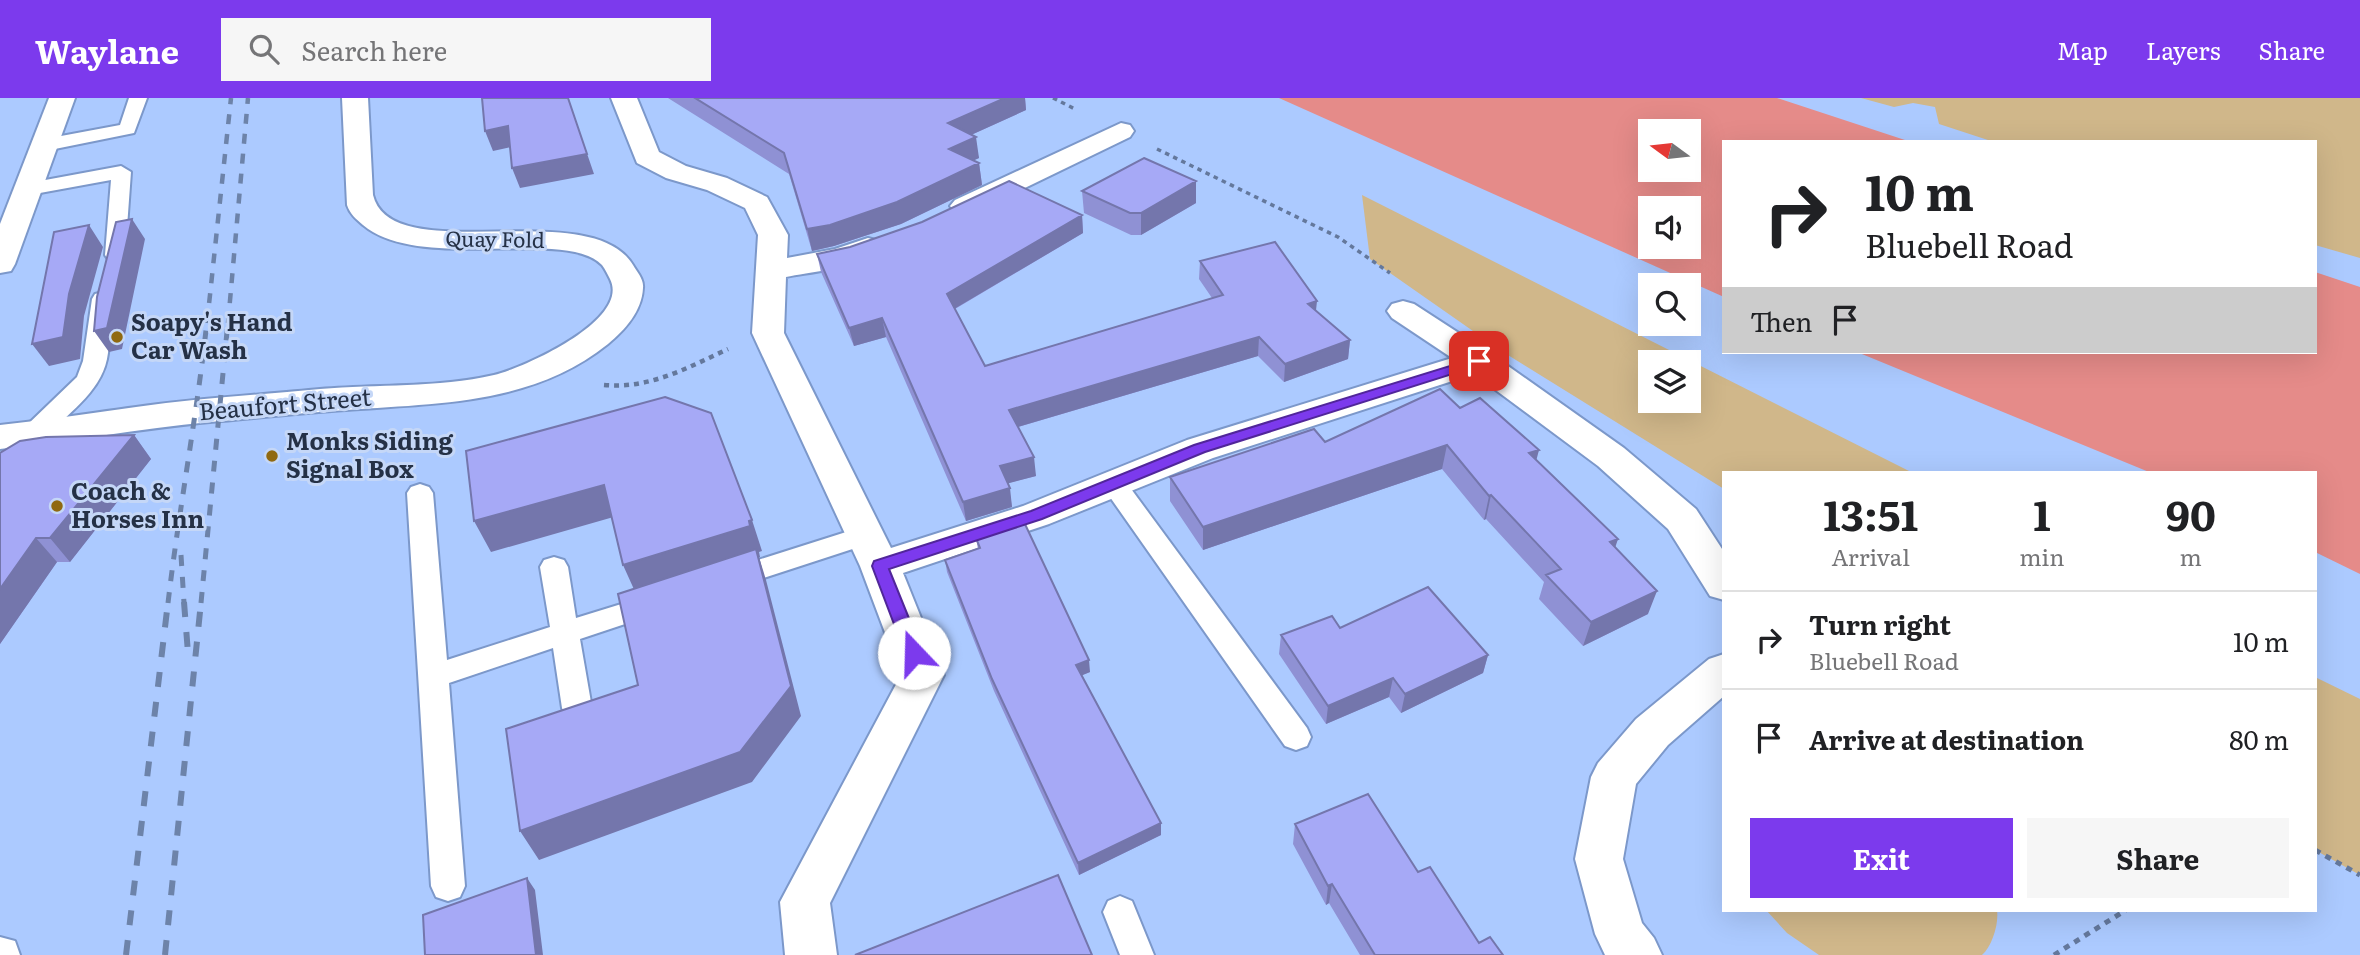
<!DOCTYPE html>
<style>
:root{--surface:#fff;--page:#f6f6f6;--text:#202124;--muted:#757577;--line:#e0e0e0;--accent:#7c3aed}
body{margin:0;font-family:Literata,serif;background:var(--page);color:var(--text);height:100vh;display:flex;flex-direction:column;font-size:26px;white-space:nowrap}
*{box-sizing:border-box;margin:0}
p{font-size:23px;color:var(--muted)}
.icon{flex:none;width:38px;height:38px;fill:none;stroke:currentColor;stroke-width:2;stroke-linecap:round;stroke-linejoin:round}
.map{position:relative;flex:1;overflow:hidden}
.sheet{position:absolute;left:1722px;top:373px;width:595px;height:441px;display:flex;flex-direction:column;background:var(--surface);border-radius:0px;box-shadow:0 7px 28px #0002}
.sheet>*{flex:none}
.top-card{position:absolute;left:1722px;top:42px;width:595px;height:214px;border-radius:0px;box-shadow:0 7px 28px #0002;background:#fff;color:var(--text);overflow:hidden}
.needle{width:46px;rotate:285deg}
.buttons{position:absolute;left:1638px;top:21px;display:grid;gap:14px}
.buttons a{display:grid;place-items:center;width:63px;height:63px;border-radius:0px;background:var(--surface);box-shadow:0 7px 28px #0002;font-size:35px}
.pin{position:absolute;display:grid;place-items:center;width:60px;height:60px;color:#fff;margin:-30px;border-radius:14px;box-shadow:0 4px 10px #0006}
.me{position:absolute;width:77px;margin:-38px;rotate:339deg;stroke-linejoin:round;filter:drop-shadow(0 0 5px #0008)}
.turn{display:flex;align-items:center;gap:24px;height:147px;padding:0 28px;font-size:32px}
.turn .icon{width:91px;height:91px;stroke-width:2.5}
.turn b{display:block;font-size:49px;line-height:60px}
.then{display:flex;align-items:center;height:66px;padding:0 28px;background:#0003;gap:14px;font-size:26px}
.eta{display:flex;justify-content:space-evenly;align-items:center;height:119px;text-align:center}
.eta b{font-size:42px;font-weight:700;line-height:49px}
.cta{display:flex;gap:14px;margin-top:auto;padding:14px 28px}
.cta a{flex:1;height:80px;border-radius:0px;background:var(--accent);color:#fff;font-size:28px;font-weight:700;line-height:80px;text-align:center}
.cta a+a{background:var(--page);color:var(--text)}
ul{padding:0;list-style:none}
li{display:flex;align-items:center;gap:21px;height:98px;padding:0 28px;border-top:2px solid var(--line)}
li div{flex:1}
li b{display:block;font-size:26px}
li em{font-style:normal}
header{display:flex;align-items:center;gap:42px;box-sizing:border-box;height:98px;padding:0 35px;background:var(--accent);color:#fff}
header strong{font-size:33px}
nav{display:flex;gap:38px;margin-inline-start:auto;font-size:24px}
.search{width:490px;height:63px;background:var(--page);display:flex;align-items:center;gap:18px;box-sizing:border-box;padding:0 24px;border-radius:0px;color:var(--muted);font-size:26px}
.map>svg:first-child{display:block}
</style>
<header>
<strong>Waylane</strong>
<div class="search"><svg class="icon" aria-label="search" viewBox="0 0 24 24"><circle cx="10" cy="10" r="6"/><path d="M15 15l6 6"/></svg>Search here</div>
<nav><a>Map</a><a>Layers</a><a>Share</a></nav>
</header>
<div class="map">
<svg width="2360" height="857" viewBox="0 0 2360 857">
<rect width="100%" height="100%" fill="#accaff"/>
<path fill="#d0b78a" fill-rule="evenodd" d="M1861,0H2360V160L2315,147V44H1994L1939,26L1935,9L1913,5L1894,9Z
M1362,97L1911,374H1724V391L1503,254L1370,161ZM1650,264H1689V303H1650Z
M2315,579L2360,601V777L2315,752Z
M1766,812H1997C1999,826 1992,848 1982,857H1819L1787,835Z"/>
<path fill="#e58b89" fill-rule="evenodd" d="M1279,0H1777L1911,44H1724V199ZM1650,33H1689V72H1650ZM1650,110H1689V149H1650Z
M2315,174L2360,189V476L2315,454V374H2149L1857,254H2315Z"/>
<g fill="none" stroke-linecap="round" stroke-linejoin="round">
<g stroke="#7c98ca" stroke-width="4">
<path id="lane" d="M129,0H147L134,35L45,53L36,47L45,41L120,27Z
M121,68L131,74L125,157L122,161H108L105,157L111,82L29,97L19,91L29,85Z
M103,194L111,196L114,201C110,221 111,241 107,261C100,295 66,317 43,341L34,343L25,341L22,335L25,329L77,279L83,263L92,201L95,196Z
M1114,377L1123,380L1307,630L1311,639L1307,648L1296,652L1285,648L1105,392L1101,386L1105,380Z
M420,386L429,389L433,395L447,562L550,529L540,469L544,462L554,459L564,462L568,469L576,520L657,495L667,498L671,505L667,512L580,541L592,610L588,619L577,622L566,619L562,610L553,550L449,585L465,788L460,799L448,803L436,799L431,788L407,395L411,389Z
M865,428L874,430L878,437L874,444L730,491L720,488L716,481L720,474Z
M1120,798L1132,803L1154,857H1120L1103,814L1108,803Z
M0,839L15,843L20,857H0Z"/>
</g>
<g stroke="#7c98ca" stroke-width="4">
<path id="street" d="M342,0H368L373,97C391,172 590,96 633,167C637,174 644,181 643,190C642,213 625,232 608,246C532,307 438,305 346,312C301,315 255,320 210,324C139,331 70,343 0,351V327C46,322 91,315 136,309C197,300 259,297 320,291C378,286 437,290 494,277C523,270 631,222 610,181C608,177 605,171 602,167C565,129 420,175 363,127C356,121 350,116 347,107Z
M611,0H637L659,54L686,68L727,80L767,99L788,137L787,160L835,151L868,140L879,143L883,149C869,169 810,174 786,179L784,235L891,450L1023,408L1187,342L1452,260L1392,220L1387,213L1392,206L1403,203L1414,206L1491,256L1624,350L1696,411L1724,454V502L1710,498L1668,431L1598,368L1474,276L1213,360L1049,426L903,475L944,577L830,805L837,857H785L780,804L901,577L860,468L752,235L758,137L745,110L707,92L666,80L637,65Z
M1121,25L1130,27L1134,33L1130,39L975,114L965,117L955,114L950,108L955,102Z
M1724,556V598L1668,647L1636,686L1623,761L1642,825L1654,840L1662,857H1605L1595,836L1575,761L1591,679L1598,665L1636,621L1709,561Z"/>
</g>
<g stroke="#7c98ca" stroke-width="4">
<path id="secondary" d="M49,0H75L15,166L11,173L0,175V126Z"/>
</g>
<path stroke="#64789c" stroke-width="3.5" stroke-dasharray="4.5 4.5" stroke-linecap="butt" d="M1053,0L1077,12
M1157,51L1338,139L1390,175"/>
<path stroke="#64789c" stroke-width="4.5" stroke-dasharray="5 5" stroke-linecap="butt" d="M604,287C650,291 687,270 728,251"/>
<path stroke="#64789c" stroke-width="5" stroke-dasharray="6 6" stroke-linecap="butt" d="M2315,752L2360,777
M2054,857L2126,812"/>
<use href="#lane" fill="#fff" fill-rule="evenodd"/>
<use href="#street" fill="#fff" fill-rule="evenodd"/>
<use href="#secondary" fill="#fff" fill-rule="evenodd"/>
<path stroke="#6d83a9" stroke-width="4.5" stroke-dasharray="10 10" stroke-linecap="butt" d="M207,225L231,0
M228,225L248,0"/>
<path stroke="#6d83a9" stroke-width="5" stroke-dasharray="11 11" stroke-linecap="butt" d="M181,457L184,505
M168,505C179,411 197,317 207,223
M201,505L228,223"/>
<path stroke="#6d83a9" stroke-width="6" stroke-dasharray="15 15" stroke-linecap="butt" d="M184,504L188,555
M126,857L168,504
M165,857L201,504"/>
</g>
<path fill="#8f91d4" d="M668,0H1025L1026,12L971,37L979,60L973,62L979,65L982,87L901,126L834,148L812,153L789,76Z
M1082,93L1196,105L1141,137H1131L1084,115Z
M1082,117L1083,135L955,211L985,268L1212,200L1199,181L1200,163L1316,213L1350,242L1348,261L1284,284L1258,258L1018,329L1036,378L1008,385L1012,409L966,423L886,239L854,248L821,174L817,156Z
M1460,310L1536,362L1615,449L1648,516L1583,548L1539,501L1544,484L1486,421L1484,422L1442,371L1203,452L1170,403V379L1325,344Z
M134,337L151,361L70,464H57L0,546V355Z
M976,440L1090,574L1082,577L1161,725V737L1079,777L994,593L947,474L945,462L978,451Z
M1340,530L1488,557L1483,575L1401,615L1389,599L1326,626L1279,556L1281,537Z
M1295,726L1418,774L1479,845L1503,857H1360L1329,805L1326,807L1293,746Z"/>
<path fill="#7476ac" d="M568,0L594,76L520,90L512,70Z
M1005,0H1025L1026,12L951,46L948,25Z
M508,28L516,48L493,53L485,33Z
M976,39L979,60L952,73L949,51Z
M979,65L982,87L901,126L834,148L812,153L807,131Z
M1196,83V105L1141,137V115Z
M1082,117L1083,135L949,214L947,196Z
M132,121L145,141L122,251L109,254L94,233Z
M89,127L103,149L84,218L80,261L49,268L32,246L69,196Z
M1317,203L1315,222L1308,206Z
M882,220L886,239L854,248L849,230Z
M1259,239L1258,258L1011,331L1009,312Z
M1350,242L1348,261L1284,284L1285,266Z
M134,337L151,361L70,464L50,440Z
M1447,347L1442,371L1203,452V429Z
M1539,352L1533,375L1529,355Z
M1034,359L1036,378L1002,387L1000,368Z
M604,387L617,418L491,454L474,423Z
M1010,390L1012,409L966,423L963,404Z
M1491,397L1486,421L1484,422L1489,398Z
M752,422L762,453L759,454L760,459H759L766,482L801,618L752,684L539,762L520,733L740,654L637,498L623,467Z
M36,440L57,464L0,546V491Z
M1618,441L1610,465V444Z
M1657,493L1648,516L1583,548L1591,524Z
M1488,557L1483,575L1401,615L1405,596Z
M1089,562L1090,574L1078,579L1076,567Z
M1393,580L1389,599L1326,626L1328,608Z
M1161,725V737L1079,777L1078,765Z
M527,780L535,792L543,857H536Z
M1332,786L1329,805L1326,807L1328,788Z"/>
<path fill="#a6a9f6" stroke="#7476ac" stroke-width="2" d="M482,0H568L587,56L512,70L508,28L485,33Z
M695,0H1005L948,25L976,39L949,51L979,65L897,104L830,127L807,131L784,55Z
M1144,60L1196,83L1141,115H1130L1082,93Z
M1009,83L1082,117L947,196L985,268L1223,197L1200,163L1275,144L1317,203L1308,206L1350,242L1285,266L1259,239L1009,312L1034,359L1000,368L1010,390L963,404L882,220L849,230L817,156L850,149L922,124Z
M132,121L107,230L94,233L97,199L116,124Z
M89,127L69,196L63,239L32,246L54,134Z
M1440,291L1460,310L1480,300L1539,352L1529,355L1618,441L1610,444L1657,493L1591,524L1546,477L1561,471L1491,397L1489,398L1447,347L1203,429L1170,379L1314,331L1325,344Z
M665,299L711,315L752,422L749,423L750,428L623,467L604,387L474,423L466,353Z
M134,337L50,440H36L0,491V355L20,343L46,339Z
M1024,424L1089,562L1076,567L1161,725L1078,765L992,581L945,462L980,450L976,440Z
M756,451L791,588L740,654L520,733L506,631L638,587L618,496Z
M1428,489L1488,557L1405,596L1393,580L1328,608L1281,537L1332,518L1340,530Z
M1368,696L1418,774L1430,769L1479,845L1490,839L1503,857H1375L1332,786L1328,788L1295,726Z
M1058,777L1092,857H855Z
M527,780L536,857H425L423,817Z"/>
<path fill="#7c3aed" stroke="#51269a" stroke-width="2" d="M1479,259L1486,263L1484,266L1205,354L1042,421L889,471L923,555L920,560H908L905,555L872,468L874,463L1031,413L1194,347Z"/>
<g fill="#906910" stroke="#c5d7f7" stroke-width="2.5">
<circle cx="117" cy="239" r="7"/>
<circle cx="272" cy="358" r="7"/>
<circle cx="57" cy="408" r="7"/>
</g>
<g text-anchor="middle" stroke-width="6" stroke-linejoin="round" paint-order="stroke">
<g font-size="21" fill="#253146" stroke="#c5d7f7">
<text transform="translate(495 142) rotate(1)" y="7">Quay Fold</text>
</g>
<g font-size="24" font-weight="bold" fill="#253146" stroke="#c5d7f7" text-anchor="start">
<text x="131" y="233">Soapy's Hand<tspan x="131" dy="28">Car Wash</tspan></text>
<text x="286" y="352">Monks Siding<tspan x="286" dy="28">Signal Box</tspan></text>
<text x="71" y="402">Coach &amp;<tspan x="71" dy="28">Horses Inn</tspan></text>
</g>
<g font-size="24" fill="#253146" stroke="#c5d7f7">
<text transform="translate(285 307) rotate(-5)" y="8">Beaufort Street</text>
</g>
</g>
</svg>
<div class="buttons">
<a><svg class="needle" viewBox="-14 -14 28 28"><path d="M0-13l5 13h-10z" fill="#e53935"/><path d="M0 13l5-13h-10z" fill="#757577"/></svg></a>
<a><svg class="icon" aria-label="sound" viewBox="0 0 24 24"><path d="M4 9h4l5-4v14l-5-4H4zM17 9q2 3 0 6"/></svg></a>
<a><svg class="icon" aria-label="search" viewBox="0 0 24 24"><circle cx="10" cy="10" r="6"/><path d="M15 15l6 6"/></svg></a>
<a><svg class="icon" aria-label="layers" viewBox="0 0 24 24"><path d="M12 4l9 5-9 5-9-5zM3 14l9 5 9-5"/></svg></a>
</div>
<div class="pin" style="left:1479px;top:263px;background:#d93025"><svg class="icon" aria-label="arrive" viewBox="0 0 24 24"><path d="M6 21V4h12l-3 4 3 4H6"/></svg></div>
<svg class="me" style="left:914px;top:555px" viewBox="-20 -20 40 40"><circle r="19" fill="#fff"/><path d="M0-13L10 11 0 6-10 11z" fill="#7c3aed"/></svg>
<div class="top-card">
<div class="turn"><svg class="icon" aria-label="right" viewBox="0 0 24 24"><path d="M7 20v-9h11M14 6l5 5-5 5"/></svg><div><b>10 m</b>Bluebell Road</div></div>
<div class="then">Then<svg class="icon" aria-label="arrive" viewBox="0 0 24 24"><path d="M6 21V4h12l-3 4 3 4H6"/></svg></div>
</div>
<section class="sheet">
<div class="eta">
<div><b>13:51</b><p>Arrival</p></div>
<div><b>1</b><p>min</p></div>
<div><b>90</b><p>m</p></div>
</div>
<ul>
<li><svg class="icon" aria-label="right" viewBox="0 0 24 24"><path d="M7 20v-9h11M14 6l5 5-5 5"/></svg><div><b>Turn right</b><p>Bluebell Road</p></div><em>10 m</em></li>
<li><svg class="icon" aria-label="arrive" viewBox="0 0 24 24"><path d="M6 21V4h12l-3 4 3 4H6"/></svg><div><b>Arrive at destination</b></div><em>80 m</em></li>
</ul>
<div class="cta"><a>Exit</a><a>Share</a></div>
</section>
</div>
